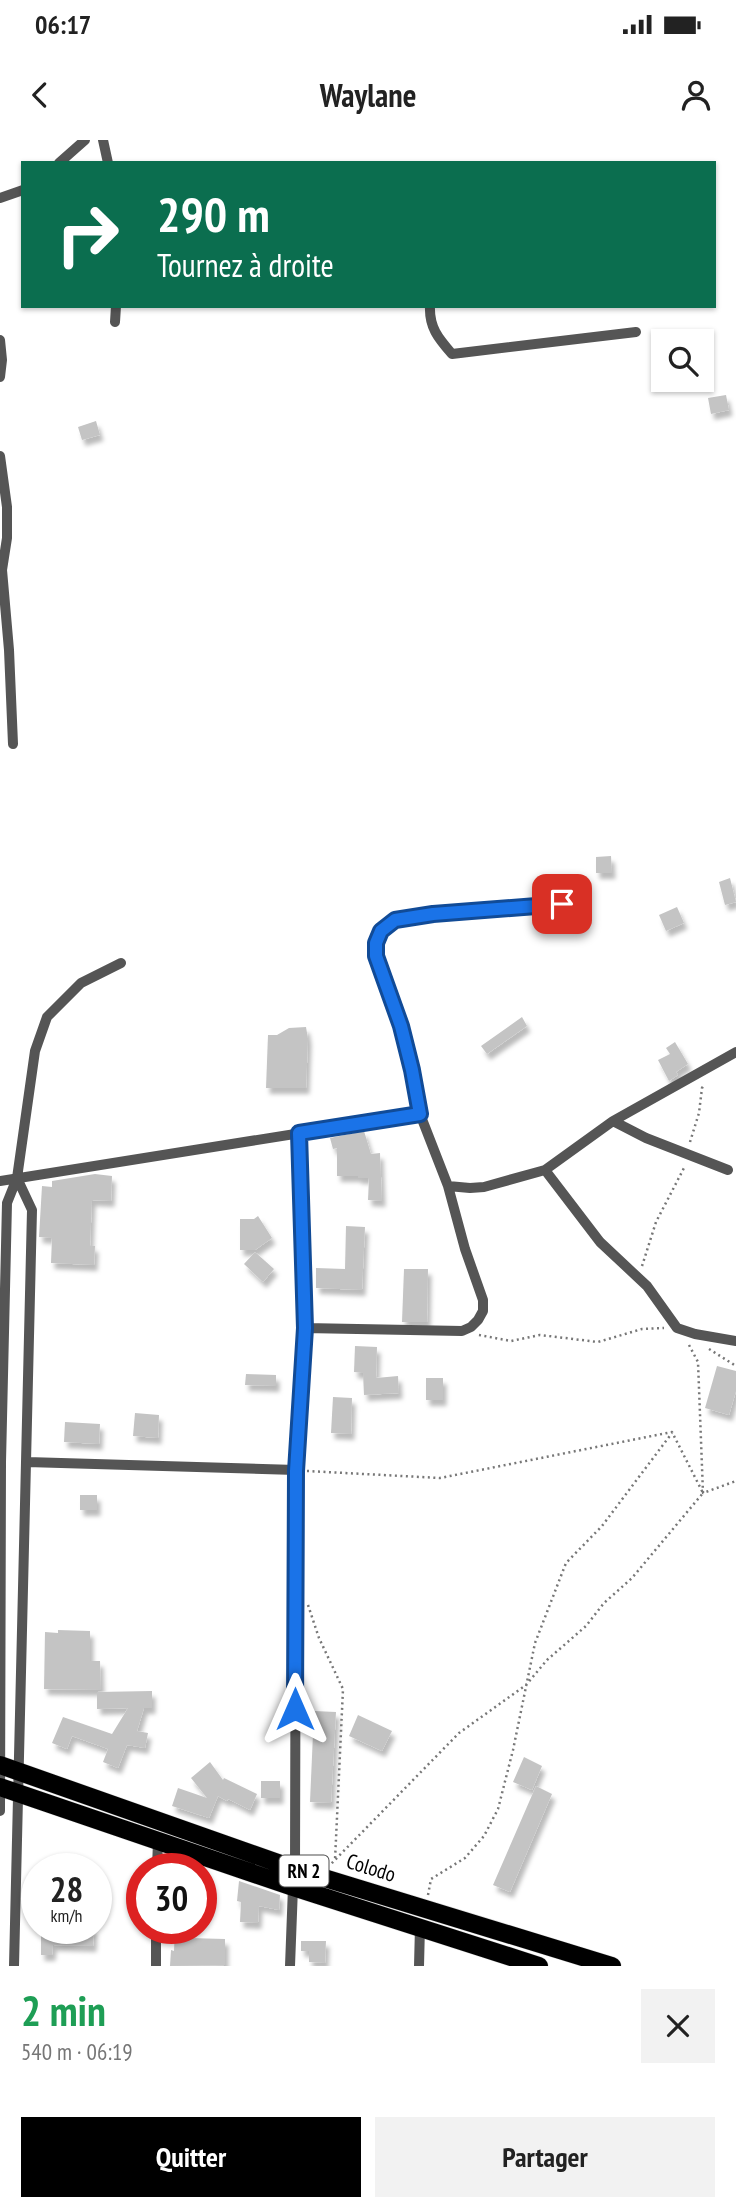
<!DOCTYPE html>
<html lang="fr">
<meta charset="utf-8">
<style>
:root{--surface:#fff;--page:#f2f2f2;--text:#222;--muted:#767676;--accent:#000}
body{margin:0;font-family:"PT Sans Narrow",sans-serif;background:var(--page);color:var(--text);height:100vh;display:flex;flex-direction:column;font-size:26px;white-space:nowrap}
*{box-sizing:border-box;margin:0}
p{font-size:23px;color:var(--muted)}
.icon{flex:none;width:38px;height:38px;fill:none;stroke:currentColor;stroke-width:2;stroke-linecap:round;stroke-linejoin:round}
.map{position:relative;height:1826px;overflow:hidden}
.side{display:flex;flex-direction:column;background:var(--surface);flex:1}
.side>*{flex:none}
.top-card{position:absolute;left:21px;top:21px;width:695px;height:147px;border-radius:0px;box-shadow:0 2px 5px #0004;background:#0b6e4f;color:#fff;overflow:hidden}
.controls{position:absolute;left:651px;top:189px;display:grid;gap:14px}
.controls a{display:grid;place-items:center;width:63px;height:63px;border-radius:0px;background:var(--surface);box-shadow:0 2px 5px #0004;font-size:35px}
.speed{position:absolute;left:21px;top:1713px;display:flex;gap:14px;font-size:35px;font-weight:700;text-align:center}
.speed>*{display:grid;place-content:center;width:91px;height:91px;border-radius:50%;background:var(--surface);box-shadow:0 2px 5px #0004;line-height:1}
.speed small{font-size:18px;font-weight:400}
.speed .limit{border:10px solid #d22;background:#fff;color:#111}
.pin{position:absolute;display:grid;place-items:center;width:60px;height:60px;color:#fff;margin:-30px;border-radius:14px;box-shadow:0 4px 10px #0006}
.me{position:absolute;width:77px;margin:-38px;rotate:0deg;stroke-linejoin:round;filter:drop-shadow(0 0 5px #0008)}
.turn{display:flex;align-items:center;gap:24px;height:147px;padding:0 21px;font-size:32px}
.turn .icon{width:91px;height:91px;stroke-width:2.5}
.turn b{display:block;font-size:49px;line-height:60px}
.round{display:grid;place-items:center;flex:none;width:74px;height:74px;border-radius:0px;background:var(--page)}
.overview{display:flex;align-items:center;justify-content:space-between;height:119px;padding:0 21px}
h1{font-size:42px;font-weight:700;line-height:52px;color:#1e9e55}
.action{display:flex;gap:14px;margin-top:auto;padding:14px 21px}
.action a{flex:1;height:80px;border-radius:0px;background:var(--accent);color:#fff;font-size:28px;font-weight:700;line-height:80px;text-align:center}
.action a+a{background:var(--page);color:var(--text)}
.status{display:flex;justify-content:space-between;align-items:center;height:49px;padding:0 35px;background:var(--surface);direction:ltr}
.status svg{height:19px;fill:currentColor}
header{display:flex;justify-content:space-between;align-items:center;height:91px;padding:0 21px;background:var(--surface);font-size:32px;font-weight:700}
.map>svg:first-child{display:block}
</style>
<div class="status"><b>06:17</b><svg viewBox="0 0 49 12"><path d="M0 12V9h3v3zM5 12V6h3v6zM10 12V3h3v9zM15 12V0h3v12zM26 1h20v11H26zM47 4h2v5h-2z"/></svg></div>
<header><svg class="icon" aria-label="back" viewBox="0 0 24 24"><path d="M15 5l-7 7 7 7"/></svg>Waylane<svg class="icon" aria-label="person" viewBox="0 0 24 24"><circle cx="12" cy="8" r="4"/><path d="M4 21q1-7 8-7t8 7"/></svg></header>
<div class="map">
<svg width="736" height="1826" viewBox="0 0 736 1826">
<defs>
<filter id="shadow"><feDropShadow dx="3.5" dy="6" stdDeviation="2" flood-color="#0004"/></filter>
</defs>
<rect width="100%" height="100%" fill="#fff"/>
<path fill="#c4c4c4" filter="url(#shadow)" d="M726,255L729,270L711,274L708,258Z
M96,281L100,295L82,300L78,287Z
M611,716L612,733H596V717Z
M730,738L736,762L725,765L719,742Z
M677,767L684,783L666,791L659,775Z
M522,877L527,886L487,914L481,906Z
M306,887L308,899L306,948H266L268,895H277L289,888Z
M675,902L688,924L676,932L678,935L669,941L658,920L670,914L666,908Z
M364,991L371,1014L380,1013L382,1061L368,1060L369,1038H358V1036H337V1008L333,1009L330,998Z
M95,1034L112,1036L111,1061L92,1060L90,1106H95L94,1125L51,1123L52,1098L39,1097L42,1046L52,1047V1041Z
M258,1076L272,1098L255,1110H240V1079H254Z
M346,1086L365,1087L362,1150L316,1148V1128L345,1129Z
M255,1112L274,1129L263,1142L244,1124Z
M404,1129H428L427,1182H402Z
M355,1206L377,1207L376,1238L398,1236L399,1253L364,1255L363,1233L354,1232Z
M717,1226L736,1231V1251L729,1275L705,1268Z
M246,1234L276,1235V1246L245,1245Z
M426,1238H443V1260H426Z
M333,1257L352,1258L351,1294L331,1293Z
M135,1273L159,1275L158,1298L133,1296Z
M65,1282L100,1284L99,1304L64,1302Z
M80,1355H97V1370H80Z
M58,1490L90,1491V1521H100L101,1550L44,1549L45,1492L58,1493Z
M152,1551V1568H144L137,1591L148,1593L145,1608L127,1605L118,1628L103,1622L108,1609L72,1596L67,1609L52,1603L63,1577L112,1594L128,1568L97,1569V1552Z
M314,1571L336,1572L331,1663L310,1662Z
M358,1575L392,1591L382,1611L349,1596Z
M524,1617L542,1626L532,1650L513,1642Z
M210,1622L223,1640L224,1638L257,1654L250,1670L228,1659L227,1661L218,1656L209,1678L172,1666L178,1648L207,1658L191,1638Z
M261,1641H280V1658H261Z
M536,1646L552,1654L510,1752L493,1745Z
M239,1741L280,1755L279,1770L259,1766L258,1783L240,1782L241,1762L237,1761Z
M74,1788H94L93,1806L53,1805L52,1815H41V1793L73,1794Z
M175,1788H189V1798L225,1799V1825L170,1826L171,1810L174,1811Z
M301,1801H326L325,1823L309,1822V1811H301Z"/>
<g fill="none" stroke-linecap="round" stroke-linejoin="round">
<g stroke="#dbdbdb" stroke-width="19">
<path id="primary" d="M0,1625L295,1729L612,1826
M0,1647L293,1747L539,1826"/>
</g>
<path stroke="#777" stroke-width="2.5" stroke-dasharray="2 3.5" stroke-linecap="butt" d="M690,1002L699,973L702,948L704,945
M642,1126L656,1082L685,1026
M479,1195L511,1201L540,1195L598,1202L642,1189L664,1188
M689,1205L698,1222L703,1353L736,1341
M709,1209L736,1226
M307,1331L440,1338L672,1292L703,1353L632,1438L604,1463L586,1486L547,1520L526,1545L459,1593L331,1724
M308,1465L319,1498L343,1549L335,1720
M428,1755L431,1739L465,1718L484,1696L498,1669L513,1610L535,1503L566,1423L602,1386L672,1293"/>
<path stroke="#555" stroke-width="10" d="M103,0L108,23
M59,23L85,0
M0,58L23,50
M430,166C429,187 438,198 452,214L636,192
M115,182L116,166
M0,200L2,220L0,237
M0,316L7,367V398L2,430L9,510L13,604
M613,981L646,998L728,1030
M545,1030L600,1102L647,1146L677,1188L695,1194L736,1201
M0,1041L420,974
M448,1046L470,1048L484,1047L545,1030L613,981L736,912
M305,1188L462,1191L471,1187L478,1180L483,1171V1160L465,1109L448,1046L420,974L412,930L401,886L376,816V803L381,791L395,780L433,774L586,763
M27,1322L296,1330
M0,1671L1,1322L7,1063L17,1038L35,911L47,877L81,843L121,823
M157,1729L158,1701
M295,1729L296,1330L305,1188L299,993
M14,1826L32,1070L17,1038
M156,1826V1788
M290,1826L293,1747
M419,1826L420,1786"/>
<use href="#primary" stroke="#000" stroke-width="18"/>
</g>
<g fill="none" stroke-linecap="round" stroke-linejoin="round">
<g stroke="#114b97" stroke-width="18">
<path id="route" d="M295,1569L296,1331L305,1188L299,993L420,974L412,930L401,886L376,816V803L381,791L395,780L433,774L562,764"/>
</g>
<use href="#route" stroke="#1a73e8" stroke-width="12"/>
</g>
<g text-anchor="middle" stroke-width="6" stroke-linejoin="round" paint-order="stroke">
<rect fill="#fff" stroke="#4c4c4c" stroke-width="2" x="279.5" y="1715.5" width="49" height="31" rx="5"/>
<g font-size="19" font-weight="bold" fill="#000">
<text x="304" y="1738">RN 2</text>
</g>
<g font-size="21" fill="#000" stroke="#fff">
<text transform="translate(371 1728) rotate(17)" y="7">Colodo</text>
</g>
</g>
</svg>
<div class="controls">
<a><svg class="icon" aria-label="search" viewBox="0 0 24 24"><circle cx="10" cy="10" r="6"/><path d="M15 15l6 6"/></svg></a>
</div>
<div class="speed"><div>28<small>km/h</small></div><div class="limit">30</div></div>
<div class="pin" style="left:562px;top:764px;background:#d93025"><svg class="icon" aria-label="arrive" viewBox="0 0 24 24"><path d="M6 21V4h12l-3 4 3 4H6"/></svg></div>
<svg class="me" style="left:295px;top:1569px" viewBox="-20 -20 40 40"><path d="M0-17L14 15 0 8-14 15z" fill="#1a73e8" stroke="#fff" stroke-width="4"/></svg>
<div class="top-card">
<div class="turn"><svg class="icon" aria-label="right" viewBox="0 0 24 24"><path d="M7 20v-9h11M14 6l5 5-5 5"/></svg><div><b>290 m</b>Tournez à droite</div></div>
</div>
</div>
<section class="side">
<div class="overview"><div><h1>2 min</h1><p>540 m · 06:19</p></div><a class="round"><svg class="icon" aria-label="close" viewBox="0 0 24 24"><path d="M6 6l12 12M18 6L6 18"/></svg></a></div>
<div class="action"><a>Quitter</a><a>Partager</a></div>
</section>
